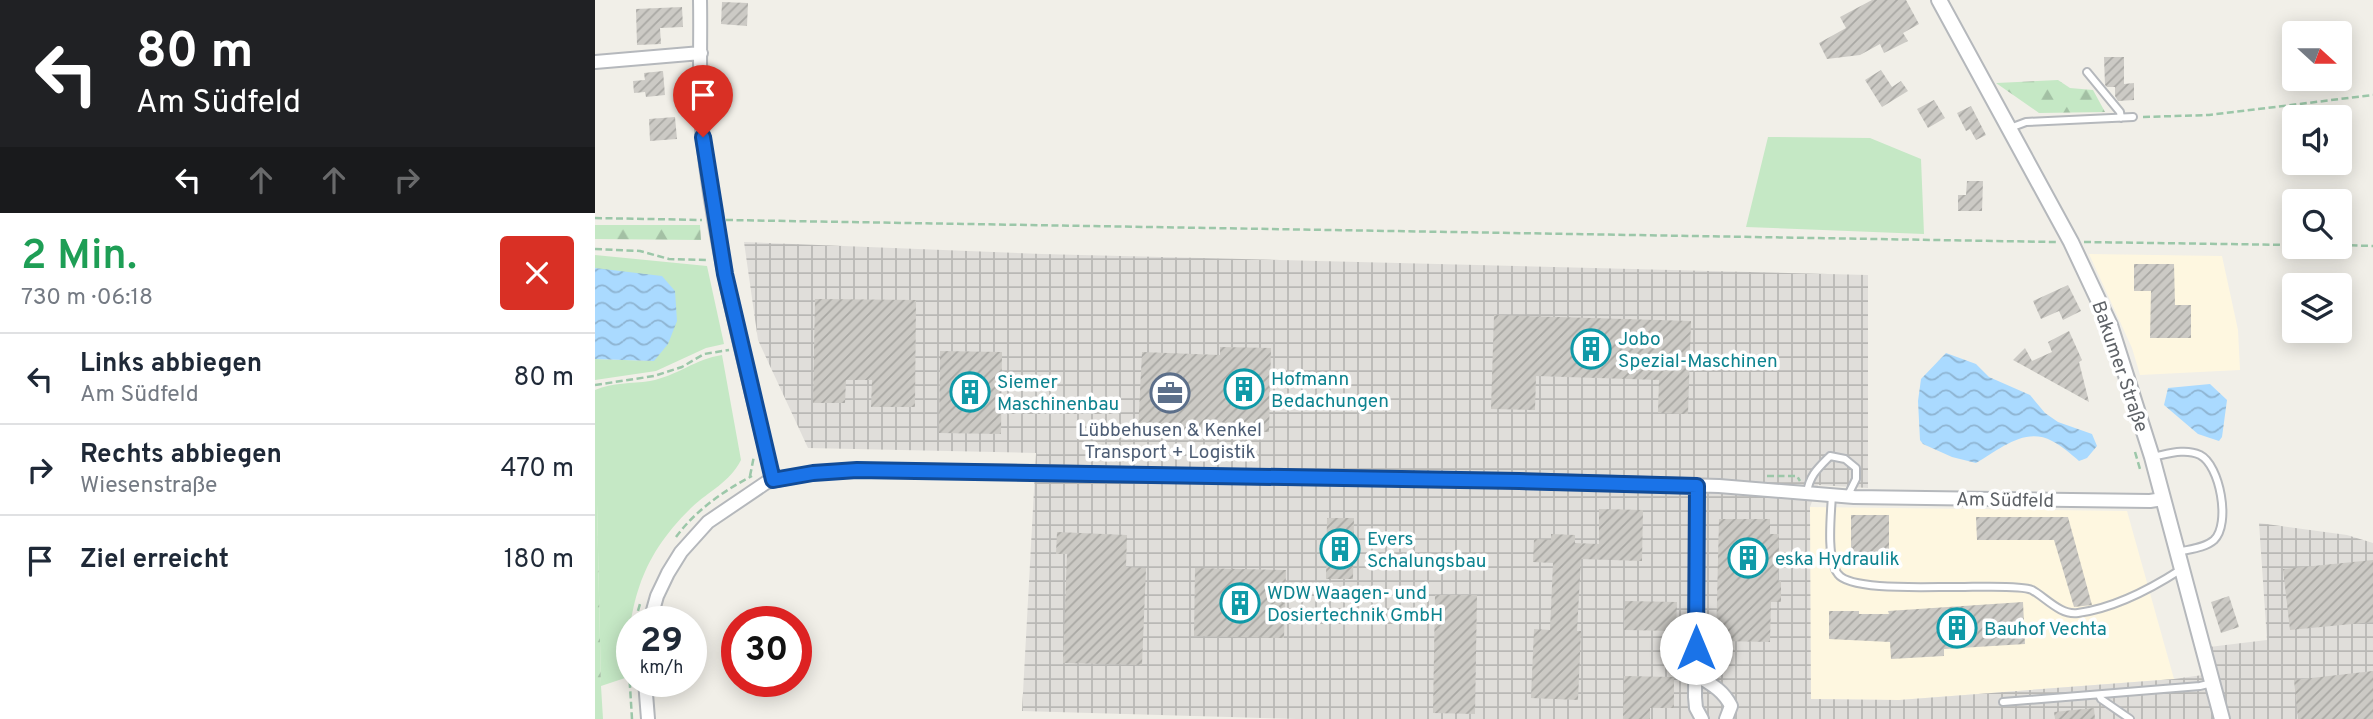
<!DOCTYPE html>
<html lang="de">
<meta charset="utf-8">
<style>
:root{--surface:#fff;--page:#f6f6f7;--text:#1f2937;--muted:#747a83;--line:#e0e1e3}
body{margin:0;font-family:Overpass,sans-serif;background:var(--page);color:var(--text);height:100vh;display:flex;flex-direction:column;font-size:26px;white-space:nowrap}
*{box-sizing:border-box;margin:0}
p{font-size:23px;color:var(--muted)}
.icon{flex:none;width:38px;height:38px;fill:none;stroke:currentColor;stroke-width:2;stroke-linecap:round;stroke-linejoin:round}
.map{position:relative;flex:1;overflow:hidden}
.sheet{display:flex;flex-direction:column;background:var(--surface);width:595px}
.sheet>*{flex:none}
.banner{background:#202124;color:#fff;overflow:hidden}
.needle{width:46px;rotate:111deg}
.fabs{position:absolute;left:1687px;top:21px;display:grid;gap:14px}
.fabs a{display:grid;place-items:center;width:70px;height:70px;border-radius:7px;background:var(--surface);box-shadow:0 4px 18px #0003;font-size:35px}
.speed{position:absolute;left:21px;top:606px;display:flex;gap:14px;font-size:35px;font-weight:700;text-align:center}
.speed>*{display:grid;place-content:center;width:91px;height:91px;border-radius:50%;background:var(--surface);box-shadow:0 4px 18px #0003;line-height:1}
.speed small{font-size:18px;font-weight:400}
.speed .limit{border:10px solid #d22;background:#fff;color:#111}
.pin{position:absolute;display:grid;place-items:center;width:60px;height:60px;color:#fff;margin:-72px -30px;border-radius:50% 50% 50% 0;rotate:-45deg;box-shadow:0 0 7px #0007}
.pin .icon{rotate:45deg}
.me{position:absolute;width:77px;margin:-38px;rotate:0deg;stroke-linejoin:round;filter:drop-shadow(0 0 5px #0008)}
.turn{display:flex;align-items:center;gap:24px;height:147px;padding:0 21px;font-size:32px}
.turn .icon{width:91px;height:91px;stroke-width:2.5}
.turn b{display:block;font-size:49px;line-height:60px}
.lanes{display:flex;align-items:center;height:66px;padding:0 21px;background:#0003;justify-content:center;gap:35px;direction:ltr}
.lanes .off{opacity:.35}
.round{display:grid;place-items:center;flex:none;width:74px;height:74px;border-radius:7px;background:var(--page)}
.headline{display:flex;align-items:center;justify-content:space-between;height:119px;padding:0 21px}
h1{font-size:42px;font-weight:600;line-height:52px;color:#1e9e55}
ul{padding:0;list-style:none}
li{display:flex;align-items:center;gap:21px;height:91px;padding:0 21px;border-top:2px solid var(--line)}
li div{flex:1}
li b{display:block;font-size:26px}
li em{font-style:normal}
main{display:flex;flex:1;min-height:0}
.map>svg:first-child{display:block}
</style>
<main>
<section class="sheet">
<div class="banner">
<div class="turn"><svg class="icon" aria-label="left" viewBox="0 0 24 24"><path d="M17 20v-9H6M10 6l-5 5 5 5"/></svg><div><b>80 m</b>Am Südfeld</div></div>
<div class="lanes"><svg class="icon" aria-label="left" viewBox="0 0 24 24"><path d="M17 20v-9H6M10 6l-5 5 5 5"/></svg><svg class="icon off" aria-label="ahead" viewBox="0 0 24 24"><path d="M12 20V5M6 11l6-6 6 6"/></svg><svg class="icon off" aria-label="ahead" viewBox="0 0 24 24"><path d="M12 20V5M6 11l6-6 6 6"/></svg><svg class="icon off" aria-label="right" viewBox="0 0 24 24"><path d="M7 20v-9h11M14 6l5 5-5 5"/></svg></div>
</div>
<div class="headline"><div><h1>2 Min.</h1><p>730 m · 06:18</p></div><a class="round" style="background:#d93025;color:#fff"><svg class="icon" aria-label="close" viewBox="0 0 24 24"><path d="M6 6l12 12M18 6L6 18"/></svg></a></div>
<ul>
<li><svg class="icon" aria-label="left" viewBox="0 0 24 24"><path d="M17 20v-9H6M10 6l-5 5 5 5"/></svg><div><b>Links abbiegen</b><p>Am Südfeld</p></div><em>80 m</em></li>
<li><svg class="icon" aria-label="right" viewBox="0 0 24 24"><path d="M7 20v-9h11M14 6l5 5-5 5"/></svg><div><b>Rechts abbiegen</b><p>Wiesenstraße</p></div><em>470 m</em></li>
<li><svg class="icon" aria-label="arrive" viewBox="0 0 24 24"><path d="M6 21V4h12l-3 4 3 4H6"/></svg><div><b>Ziel erreicht</b></div><em>180 m</em></li>
</ul>
</section>
<div class="map">
<svg width="1778" height="719" viewBox="0 0 1778 719">
<defs>
<pattern id="industrial-grid" width="8" height="8" patternUnits="userSpaceOnUse" patternTransform="scale(1.75)"><rect width="8" height="8" fill="#e0deda"/><path d="M0 4h8M4 0v8" fill="none" stroke="#b9b8b5"/></pattern>
<pattern id="forest-firs" width="22" height="20" patternUnits="userSpaceOnUse" patternTransform="scale(1.75)"><rect width="22" height="20" fill="#c5e8c5"/><path d="M5 1l3.5 6h-7zM16 11l3.5 6h-7z" fill="#a3c0a4"/></pattern>
<pattern id="water-waves" width="16" height="10" patternUnits="userSpaceOnUse" patternTransform="scale(1.75)"><rect width="16" height="10" fill="#aadaff"/><path d="M0 5q4-4 8 0t8 0" fill="none" stroke="#8eb4d2"/></pattern>
<pattern id="building-hatch" width="6" height="6" patternUnits="userSpaceOnUse" patternTransform="scale(1.75)"><rect width="6" height="6" fill="#cccac5"/><path d="M-1 1l2-2M0 6l6-6M5 7l2-2" fill="none" stroke="#a9a8a4"/></pattern>
</defs>
<rect width="100%" height="100%" fill="#f1efe8"/>
<path fill="#fef7e0" d="M1494,254L1627,256L1643,330L1645,370L1545,375L1537,348Z
M1215,507L1532,511L1579,679L1304,700L1215,699Z"/>
<path fill="url(#industrial-grid)" d="M149,242L447,254L1273,275V488L1223,485L1215,507L1216,699L1304,700L1579,679L1622,673L1614,647L1672,640L1664,523L1752,535L1778,543V719H701L427,711L441,453L213,448L163,340Z"/>
<path fill="#c5e8c5" d="M1173,137L1275,138L1326,159L1329,234L1151,227Z
M0,255L112,266L129,344L111,348L61,371L0,380V359L59,361L15,271L0,268Z
M127,355L146,460C134,483 115,490 96,508C42,561 35,606 30,678L6,686L8,719H0V686L6,685L2,504H0V390C18,382 36,384 55,381C82,376 100,359 127,355Z"/>
<path fill="url(#forest-firs)" d="M1463,80L1475,88L1498,90L1510,112L1444,113L1401,83Z
M0,225H105L106,240L0,239Z
M0,504H2L6,686H0Z"/>
<path fill="url(#water-waves)" d="M0,268L67,276L80,291L82,321L73,344L59,361L0,359Z
M1351,353L1381,364L1394,377L1435,395L1450,413L1463,422L1497,434L1502,446L1492,458L1484,461C1476,454 1467,446 1457,441C1430,426 1404,450 1381,463L1357,457L1328,444L1325,440L1323,401L1326,379Z
M1615,384L1632,400L1627,437L1624,441L1603,434L1569,405L1573,388Z"/>
<path fill="url(#building-hatch)" d="M1277,0H1311L1324,24L1308,33L1313,41L1289,53L1285,44L1265,55L1232,59L1224,43L1251,28L1245,17Z
M127,2L153,3L152,26L126,24Z
M87,7L88,27L65,28L66,44L42,45L41,9Z
M1509,57H1529V84L1539,83V100L1523,101L1520,96V87H1512L1510,85Z
M1286,70L1297,87L1306,81L1313,91L1287,107L1270,80Z
M68,71L70,95L51,97L50,92L39,93L38,81L50,80L49,73Z
M1339,100L1350,118L1333,128L1322,109Z
M1376,106L1391,135L1381,140L1375,129L1371,131L1362,113Z
M80,117L82,139L55,141L54,119Z
M1372,181H1388L1387,211H1363V195H1371Z
M1539,264H1579L1580,305H1596V338H1555L1556,291H1539Z
M1473,285L1486,311L1468,320L1464,311L1446,319L1438,301Z
M220,299L321,300L320,407H276L277,380H251L250,403H218Z
M899,315L1096,321L1093,414L1063,413L1064,380L941,376L940,410L896,409Z
M1474,331L1487,360L1484,362L1494,402L1418,360L1430,348L1437,361L1457,352L1453,342Z
M625,347L676,348L674,432L604,430V435L543,432L547,352L625,355Z
M345,351L407,352L406,434L344,433Z
M1004,509L1048,510L1047,561L986,559L982,631H986L983,700L936,698L939,629L955,630L958,563L938,562L939,539L956,540V534L980,535V543L1004,544Z
M1256,515H1294V560H1256Z
M1381,517H1473L1497,605L1479,607L1459,540H1382Z
M732,518H759L758,579H731Z
M1124,519H1175V534H1184L1183,581H1186V602H1176L1175,642L1121,641Z
M462,532L532,535L531,567L551,568L547,665L468,663L472,554H461Z
M1778,560V622L1695,630L1688,569Z
M600,568L691,570L689,638L599,636Z
M840,595H882L880,714L838,713Z
M1634,596L1644,627L1626,633L1616,602Z
M1030,601L1082,602L1081,631L1029,630Z
M1428,602L1430,644L1349,649V656L1296,659L1295,642L1234,639V611H1264V614H1294L1293,611Z
M1778,671V719H1703L1699,680Z
M1029,676L1079,677V708H1055V719H1028Z
M1499,708L1500,719H1460L1459,712Z"/>
<g fill="none" stroke-linecap="round" stroke-linejoin="round">
<g stroke="#b5b8bc" stroke-width="10">
<path id="service" d="M1492,72L1525,112L1526,118
M1415,128L1431,122L1538,117
M1557,457C1573,454 1590,448 1605,455C1625,465 1636,524 1619,540C1610,548 1595,549 1583,552
M1212,493C1214,476 1223,468 1235,456L1250,459L1261,468V479L1252,497
M1237,495C1236,514 1231,559 1243,574C1256,592 1343,586 1368,587C1381,587 1427,585 1437,590C1450,597 1466,616 1483,613C1520,608 1554,590 1585,570
M1504,695L1506,699L1535,719
M1408,702L1605,686L1617,683"/>
</g>
<g stroke="#b5b8bc" stroke-width="16">
<path id="minor" d="M105,0C106,46 103,94 108,139C120,254 151,368 178,480
M0,62L106,53
M1102,486L1100,697L1101,708L1107,719
M55,621L62,596L73,573L86,552L113,522L172,482L218,473L262,470L449,472L700,478L924,480L1124,486L1259,497L1555,501L1568,499
M1101,675C1116,684 1128,690 1136,706L1131,719
M50,681L53,719"/>
</g>
<g stroke="#b5b8bc" stroke-width="18">
<path id="tertiary" d="M1344,0L1476,242L1515,325L1557,457L1627,719"/>
</g>
<path stroke="#9cc7a9" stroke-width="2.5" stroke-dasharray="7 3.5" stroke-linecap="butt" d="M1548,117L1614,115L1778,95
M0,218L107,220
M131,220L1461,242
M1489,242L1699,245
M1745,245L1778,246
M0,249L45,251L74,259L113,260
M0,385L59,376L87,367L109,354L134,350
M1540,452L1545,469
M155,476L159,456
M1172,476H1202L1205,481
M81,537C100,511 128,491 157,476
M40,621L45,604
M37,639L34,670L37,719"/>
<use href="#service" stroke="#fff" stroke-width="6"/>
<use href="#minor" stroke="#fff" stroke-width="12"/>
<use href="#tertiary" stroke="#fff" stroke-width="14"/>
</g>
<g fill="none" stroke-linecap="round" stroke-linejoin="round">
<g stroke="#114b97" stroke-width="18">
<path id="route" d="M108,137L130,274L178,480L218,473L262,470L924,481L1102,486L1101,648"/>
</g>
<use href="#route" stroke="#1a73e8" stroke-width="12"/>
</g>
<defs>
<g id="building-ring" transform="scale(2.0125)"><circle r="9.5" fill="#fff" stroke="#0f9aa8" stroke-width="1.5"/><path d="M-4-6H4V6H1V3H-1V6H-4ZM-2.5-4.3h1.7v1.8h-1.7ZM.8-4.3h1.7v1.8H.8ZM-2.5-1h1.7V.8h-1.7ZM.8-1h1.7V.8H.8Z" fill="#0f9aa8"/></g>
<g id="office-ring" transform="scale(2.0125)"><circle r="9.5" fill="#fff" stroke="#5c6f8a" stroke-width="1.5"/><path d="M-6-3h4V-5.5h4V-3h4V5H-6ZM-1-4.5V-3h2v-1.5ZM-6 0V1H6V0Z" fill="#5c6f8a"/></g>
</defs>
<g fill-rule="evenodd">
<use href="#building-ring" x="996" y="349"/>
<use href="#building-ring" x="649" y="389"/>
<use href="#building-ring" x="375" y="392"/>
<use href="#office-ring" x="575" y="393"/>
<use href="#building-ring" x="745" y="549"/>
<use href="#building-ring" x="1153" y="558"/>
<use href="#building-ring" x="645" y="603"/>
<use href="#building-ring" x="1362" y="628"/>
</g>
<g text-anchor="middle" stroke-width="7" stroke-linejoin="round" paint-order="stroke">
<g font-size="19" fill="#0d838f" stroke="#fff" text-anchor="start">
<text x="1023" y="345">Jobo<tspan x="1023" dy="22">Spezial-Maschinen</tspan></text>
<text x="676" y="385">Hofmann<tspan x="676" dy="22">Bedachungen</tspan></text>
<text x="402" y="388">Siemer<tspan x="402" dy="22">Maschinenbau</tspan></text>
<text x="772" y="545">Evers<tspan x="772" dy="22">Schalungsbau</tspan></text>
<text x="1180" y="565">eska Hydraulik</text>
<text x="672" y="599">WDW Waagen- und<tspan x="672" dy="22">Dosiertechnik GmbH</tspan></text>
<text x="1389" y="635">Bauhof Vechta</text>
</g>
<g font-size="19" fill="#5f6368" stroke="#fff">
<text transform="translate(1526 366) rotate(71)" y="7">Bakumer Straße</text>
<text transform="translate(1410 499) rotate(1)" y="7">Am Südfeld</text>
</g>
<g font-size="19" fill="#4e5e75" stroke="#fff">
<text x="575" y="436">Lübbehusen &amp; Kenkel<tspan x="575" dy="22">Transport + Logistik</tspan></text>
</g>
</g>
</svg>
<div class="fabs">
<a><svg class="needle" viewBox="-14 -14 28 28"><path d="M0-13l5 13h-10z" fill="#e53935"/><path d="M0 13l5-13h-10z" fill="#747a83"/></svg></a>
<a><svg class="icon" aria-label="sound" viewBox="0 0 24 24"><path d="M4 9h4l5-4v14l-5-4H4zM17 9q2 3 0 6"/></svg></a>
<a><svg class="icon" aria-label="search" viewBox="0 0 24 24"><circle cx="10" cy="10" r="6"/><path d="M15 15l6 6"/></svg></a>
<a><svg class="icon" aria-label="layers" viewBox="0 0 24 24"><path d="M12 4l9 5-9 5-9-5zM3 14l9 5 9-5"/></svg></a>
</div>
<div class="speed"><div>29<small>km/h</small></div><div class="limit">30</div></div>
<div class="pin" style="left:108px;top:137px;background:#d93025"><svg class="icon" aria-label="arrive" viewBox="0 0 24 24"><path d="M6 21V4h12l-3 4 3 4H6"/></svg></div>
<svg class="me" style="left:1101px;top:648px" viewBox="-20 -20 40 40"><circle r="19" fill="#fff"/><path d="M0-13L10 11 0 6-10 11z" fill="#1a73e8"/></svg>
</div>
</main>
